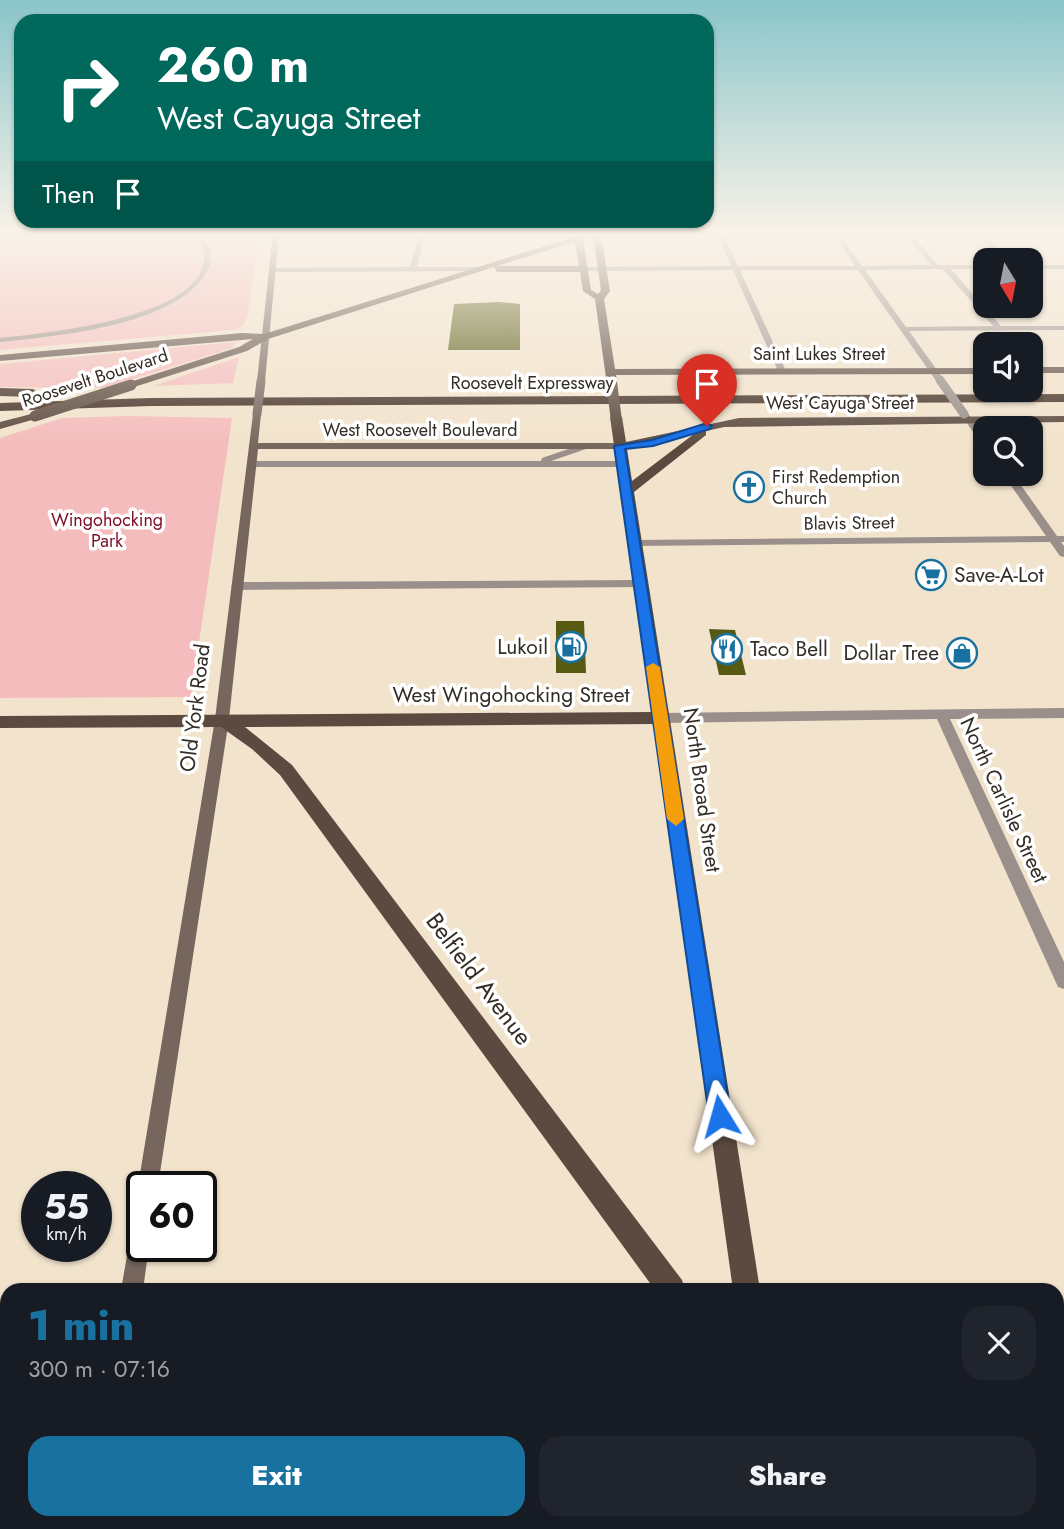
<!DOCTYPE html>
<meta charset="utf-8">
<style>
:root{--surface:#171b24;--page:#20242c;--text:#f1f3f6;--muted:#9ea1a6;--accent:#1971a0}
body{margin:0;font-family:Jost,sans-serif;background:var(--page);color:var(--text);height:100vh;display:flex;flex-direction:column;font-size:26px;white-space:nowrap}
*{box-sizing:border-box;margin:0}
p{font-size:23px;color:var(--muted)}
.icon{flex:none;width:38px;height:38px;fill:none;stroke:currentColor;stroke-width:2;stroke-linecap:round;stroke-linejoin:round}
.map{position:relative;flex:1;overflow:hidden}
.drawer{position:absolute;left:0px;top:1283px;width:1064px;height:247px;display:flex;flex-direction:column;background:var(--surface);border-radius:21px 21px 0 0;box-shadow:0 2px 5px #0004}
.drawer>*{flex:none}
.banner{position:absolute;left:14px;top:14px;width:700px;height:214px;border-radius:21px;box-shadow:0 2px 5px #0004;background:#00695c;color:#fff;overflow:hidden}
.needle{width:46px;rotate:170deg}
.buttons{position:absolute;left:973px;top:248px;display:grid;gap:14px}
.buttons a{display:grid;place-items:center;width:70px;height:70px;border-radius:14px;background:var(--surface);box-shadow:0 2px 5px #0004;font-size:35px}
.speed{position:absolute;left:21px;top:1171px;display:flex;gap:14px;font-size:35px;font-weight:700;text-align:center}
.speed>*{display:grid;place-content:center;width:91px;height:91px;border-radius:50%;background:var(--surface);box-shadow:0 2px 5px #0004;line-height:1}
.speed small{font-size:18px;font-weight:400}
.speed .limit{border:4px solid #111;border-radius:10px;background:#fff;color:#111}
.pin{position:absolute;display:grid;place-items:center;width:60px;height:60px;color:#fff;margin:-72px -30px;border-radius:50% 50% 50% 0;rotate:-45deg;box-shadow:0 0 7px #0007}
.pin .icon{rotate:45deg}
.me{position:absolute;width:77px;margin:-38px;rotate:352deg;stroke-linejoin:round;filter:drop-shadow(0 0 5px #0008)}
.turn{display:flex;align-items:center;gap:24px;height:147px;padding:0 28px;font-size:32px}
.turn .icon{width:91px;height:91px;stroke-width:2.5}
.turn b{display:block;font-size:49px;line-height:60px}
.then{display:flex;align-items:center;height:66px;padding:0 28px;background:#0003;gap:14px;font-size:26px}
.round{display:grid;place-items:center;flex:none;width:74px;height:74px;border-radius:21px;background:var(--page)}
.head{display:flex;align-items:center;justify-content:space-between;height:119px;padding:0 28px}
h1{font-size:42px;font-weight:800;line-height:52px;color:var(--accent)}
.action{display:flex;gap:14px;margin-top:auto;padding:14px 28px}
.action a{flex:1;height:80px;border-radius:21px;background:var(--accent);color:#fff;font-size:28px;font-weight:800;line-height:80px;text-align:center}
.action a+a{background:var(--page);color:var(--text)}
.map>svg:first-child{display:block}
</style>
<div class="map">
<svg width="1064" height="1529" viewBox="0 0 1064 1529">
<rect width="100%" height="100%" fill="#f2e3cc"/>
<path fill="#f5bcbd" d="M0,234H260L247,318L242,326L233,330L0,350Z
M235,342L232,348L105,388L0,387V364Z
M239,357L233,383L153,386Z
M126,416L232,418L191,697L0,698V438L62,418Z"/>
<path fill="#575a12" d="M499,302L520,304V350H448L454,304Z
M556,621H584L586,673H556Z
M709,629L735,630L746,675H719Z"/>
<g fill="none" stroke-linecap="round" stroke-linejoin="round">
<path fill="#9a8f8a" fill-rule="evenodd" d="M191,234H197L210,249C210,256 212,264 208,270C178,326 57,336 0,342V338C46,333 189,319 203,266C204,260 204,255 204,249Z
M419,234H425L417,267H480L483,269L480,271L272,272L269,270L272,268L410,267Z
M717,234H723L738,266H855L833,234H839L862,266L931,265L905,234H911L938,265H985V269H951L1001,326H1064V330L909,331L944,380L940,383L937,382L858,270H740L786,371L782,373L778,371L733,270L583,271L580,269L583,267L731,266ZM935,269H943L993,326L906,327L865,270Z
M976,234H983L1009,261H1002Z
M1031,265H1064V269H1031Z
M961,412H967L985,436V445L982,444L960,414Z
M586,443L589,444V448L551,461H622L627,464L622,467H252L247,464L252,461H541L542,458Z
M1003,474H1013L1057,536H1064V542H1061L1064,546V557L1060,556L1050,542L635,546L630,543L635,540L1046,536Z
M640,580L646,584L644,587L237,590L231,586L237,582Z
M1064,708V718L950,719L1064,962V989L1058,987L937,719L661,723L654,718L661,713Z"/>
<path fill="#76665e" fill-rule="evenodd" d="M273,234H279L265,381L261,384L257,381Z
M257,411L261,414L258,443H620L625,446L620,449H258L229,719L158,1186H142V1193L138,1186L215,719L253,414Z
M142,1217V1246H149L143,1290H121L132,1227L135,1220Z
M82,1522H107V1529H81Z"/>
<path fill="#5c4a40" fill-rule="evenodd" d="M574,234H601L610,291L604,299L615,369L985,368V374L616,375L615,380L611,381L606,378L595,299L583,291L580,272H497L494,267L268,339L247,351L131,388L127,387V383L239,347L253,339L0,361V355L242,333L264,334L574,237ZM593,236L601,290L598,294L591,290L583,239ZM575,242L579,266H497Z
M1031,367H1064V373H1031Z
M35,413L39,414V418L0,429V422Z
M616,414L622,417L626,442L739,418L1064,416V422L724,427L706,431V435L634,492L760,1290H733L654,724L245,727L292,765L682,1280L685,1290H655L280,775L252,749L221,727L0,728V716L652,712L610,417ZM694,434L632,481L627,449Z
M765,1522H797L798,1529H766Z
M829,1522H862L865,1529H831Z"/>
<path fill="#463227" fill-rule="evenodd" d="M0,388L33,389L39,393L33,397L0,396Z
M1064,394V402L151,406L0,411V403L151,398Z"/>
<path stroke="#9a8f8a" stroke-width="9" d="M940,380L964,414"/>
<path stroke="#76665e" stroke-width="9" d="M257,414L261,381"/>
<path stroke="#5c4a40" stroke-width="11" d="M611,378L616,417
M35,416L131,385"/>
</g>
<linearGradient id="sky" x2="0" y2="1"><stop stop-color="#8ac5ca"/><stop offset="0.52" stop-color="#f9f2e8"/><stop offset="1" stop-color="#f9f2e8" stop-opacity="0"/></linearGradient>
<rect width="1064" height="448" fill="url(#sky)"/>
<path fill="#1a73e8" stroke="#114b97" stroke-width="2" d="M707,423L712,426L710,429L653,446L625,449L731,1116L728,1123L720,1126L713,1123L709,1116L614,446L652,440Z"/>
<path fill="#f59e0b" d="M653,663L660,667L684,819L676,826L667,819L646,667Z"/>
<defs>
<g id="church-ring" transform="scale(1.575)"><circle r="9.5" fill="#fff" stroke="#1971a0" stroke-width="1.5"/><path d="M-1.2-6h2.4v3.5h3.3v2.4h-3.3V6h-2.4V-.1h-3.3v-2.4h3.3Z" fill="#1971a0"/></g>
<g id="supermarket-ring" transform="scale(1.575)"><circle r="9.5" fill="#fff" stroke="#1971a0" stroke-width="1.5"/><path d="M-6-5.5h2.5l.6 2H6L4.5 2H-2.5L-4.4-4H-6ZM-1.5 3.2a1.3 1.3 0 1 0 .1 0ZM3 3.2a1.3 1.3 0 1 0 .1 0Z" fill="#1971a0"/></g>
<g id="fuel-ring" transform="scale(1.575)"><circle r="9.5" fill="#fff" stroke="#1971a0" stroke-width="1.5"/><path d="M-5.5-6h7V0h2V4h1.3V-2.5L3-4.5l.8-.8L6-3V5H2.5V1h-1V6h-7ZM-4.2-4.7v3.2H.2V-4.7Z" fill="#1971a0"/></g>
<g id="restaurant-ring" transform="scale(1.575)"><circle r="9.5" fill="#fff" stroke="#1971a0" stroke-width="1.5"/><path d="M-5-6h1v4h1v-4h1v4h1v-4h1v5L-1.5 .5V6h-2V.5L-5-1ZM5-6V6H3V1.5H1.5Q1.5-4 5-6Z" fill="#1971a0"/></g>
<g id="shop-ring" transform="scale(1.575)"><circle r="9.5" fill="#fff" stroke="#1971a0" stroke-width="1.5"/><path d="M-5-2.5h2.3a2.7 3.5 0 0 1 5.4 0H5L5.5 6h-11ZM-1.5-2.5h3a1.5 2.3 0 0 0-3 0Z" fill="#1971a0"/></g>
</defs>
<g fill-rule="evenodd">
<use href="#church-ring" x="749" y="487"/>
<use href="#supermarket-ring" x="931" y="575"/>
<use href="#fuel-ring" x="571" y="647"/>
<use href="#restaurant-ring" x="727" y="649"/>
<use href="#shop-ring" x="962" y="653"/>
</g>
<g text-anchor="middle" stroke-width="7" stroke-linejoin="round" paint-order="stroke">
<g font-size="18" fill="#332e25" stroke="#fff">
<text x="819" y="360">Saint Lukes Street</text>
<text transform="translate(95 378) rotate(-18)" y="6">Roosevelt Boulevard</text>
<text x="532" y="389">Roosevelt Expressway</text>
<text x="840" y="409">West Cayuga Street</text>
<text x="420" y="436">West Roosevelt Boulevard</text>
<text transform="translate(849 523) rotate(-1)" y="6">Blavis Street</text>
</g>
<g font-size="18" fill="#332e25" stroke="#fff" text-anchor="start">
<text x="772" y="483">First Redemption<tspan x="772" dy="21">Church</tspan></text>
</g>
<g font-size="18" fill="#7d0d26" stroke="#fff">
<text x="107" y="526">Wingohocking<tspan x="107" dy="21">Park</tspan></text>
</g>
<g font-size="21" fill="#332e25" stroke="#fff" text-anchor="start">
<text x="954" y="582">Save-A-Lot</text>
<text x="548" y="654" text-anchor="end">Lukoil</text>
<text x="750" y="656">Taco Bell</text>
<text x="939" y="660" text-anchor="end">Dollar Tree</text>
</g>
<g font-size="21" fill="#332e25" stroke="#fff">
<text x="511" y="702">West Wingohocking Street</text>
<text transform="translate(195 708) rotate(-83)" y="7">Old York Road</text>
<text transform="translate(702 790) rotate(82)" y="7">North Broad Street</text>
<text transform="translate(1004 800) rotate(65)" y="7">North Carlisle Street</text>
</g>
<g font-size="24" fill="#332e25" stroke="#fff">
<text transform="translate(479 979) rotate(53)" y="8">Belfield Avenue</text>
</g>
</g>
</svg>
<div class="buttons">
<a><svg class="needle" viewBox="-14 -14 28 28"><path d="M0-13l5 13h-10z" fill="#e53935"/><path d="M0 13l5-13h-10z" fill="#9ea1a6"/></svg></a>
<a><svg class="icon" aria-label="sound" viewBox="0 0 24 24"><path d="M4 9h4l5-4v14l-5-4H4zM17 9q2 3 0 6"/></svg></a>
<a><svg class="icon" aria-label="search" viewBox="0 0 24 24"><circle cx="10" cy="10" r="6"/><path d="M15 15l6 6"/></svg></a>
</div>
<div class="speed"><div>55<small>km/h</small></div><div class="limit">60</div></div>
<div class="pin" style="left:707px;top:426px;background:#d93025"><svg class="icon" aria-label="arrive" viewBox="0 0 24 24"><path d="M6 21V4h12l-3 4 3 4H6"/></svg></div>
<svg class="me" style="left:720px;top:1116px" viewBox="-20 -20 40 40"><path d="M0-17L14 15 0 8-14 15z" fill="#1a73e8" stroke="#fff" stroke-width="4"/></svg>
<div class="banner">
<div class="turn"><svg class="icon" aria-label="right" viewBox="0 0 24 24"><path d="M7 20v-9h11M14 6l5 5-5 5"/></svg><div><b>260 m</b>West Cayuga Street</div></div>
<div class="then">Then<svg class="icon" aria-label="arrive" viewBox="0 0 24 24"><path d="M6 21V4h12l-3 4 3 4H6"/></svg></div>
</div>
<section class="drawer">
<div class="head"><div><h1>1 min</h1><p>300 m · 07:16</p></div><a class="round"><svg class="icon" aria-label="close" viewBox="0 0 24 24"><path d="M6 6l12 12M18 6L6 18"/></svg></a></div>
<div class="action"><a>Exit</a><a>Share</a></div>
</section>
</div>
